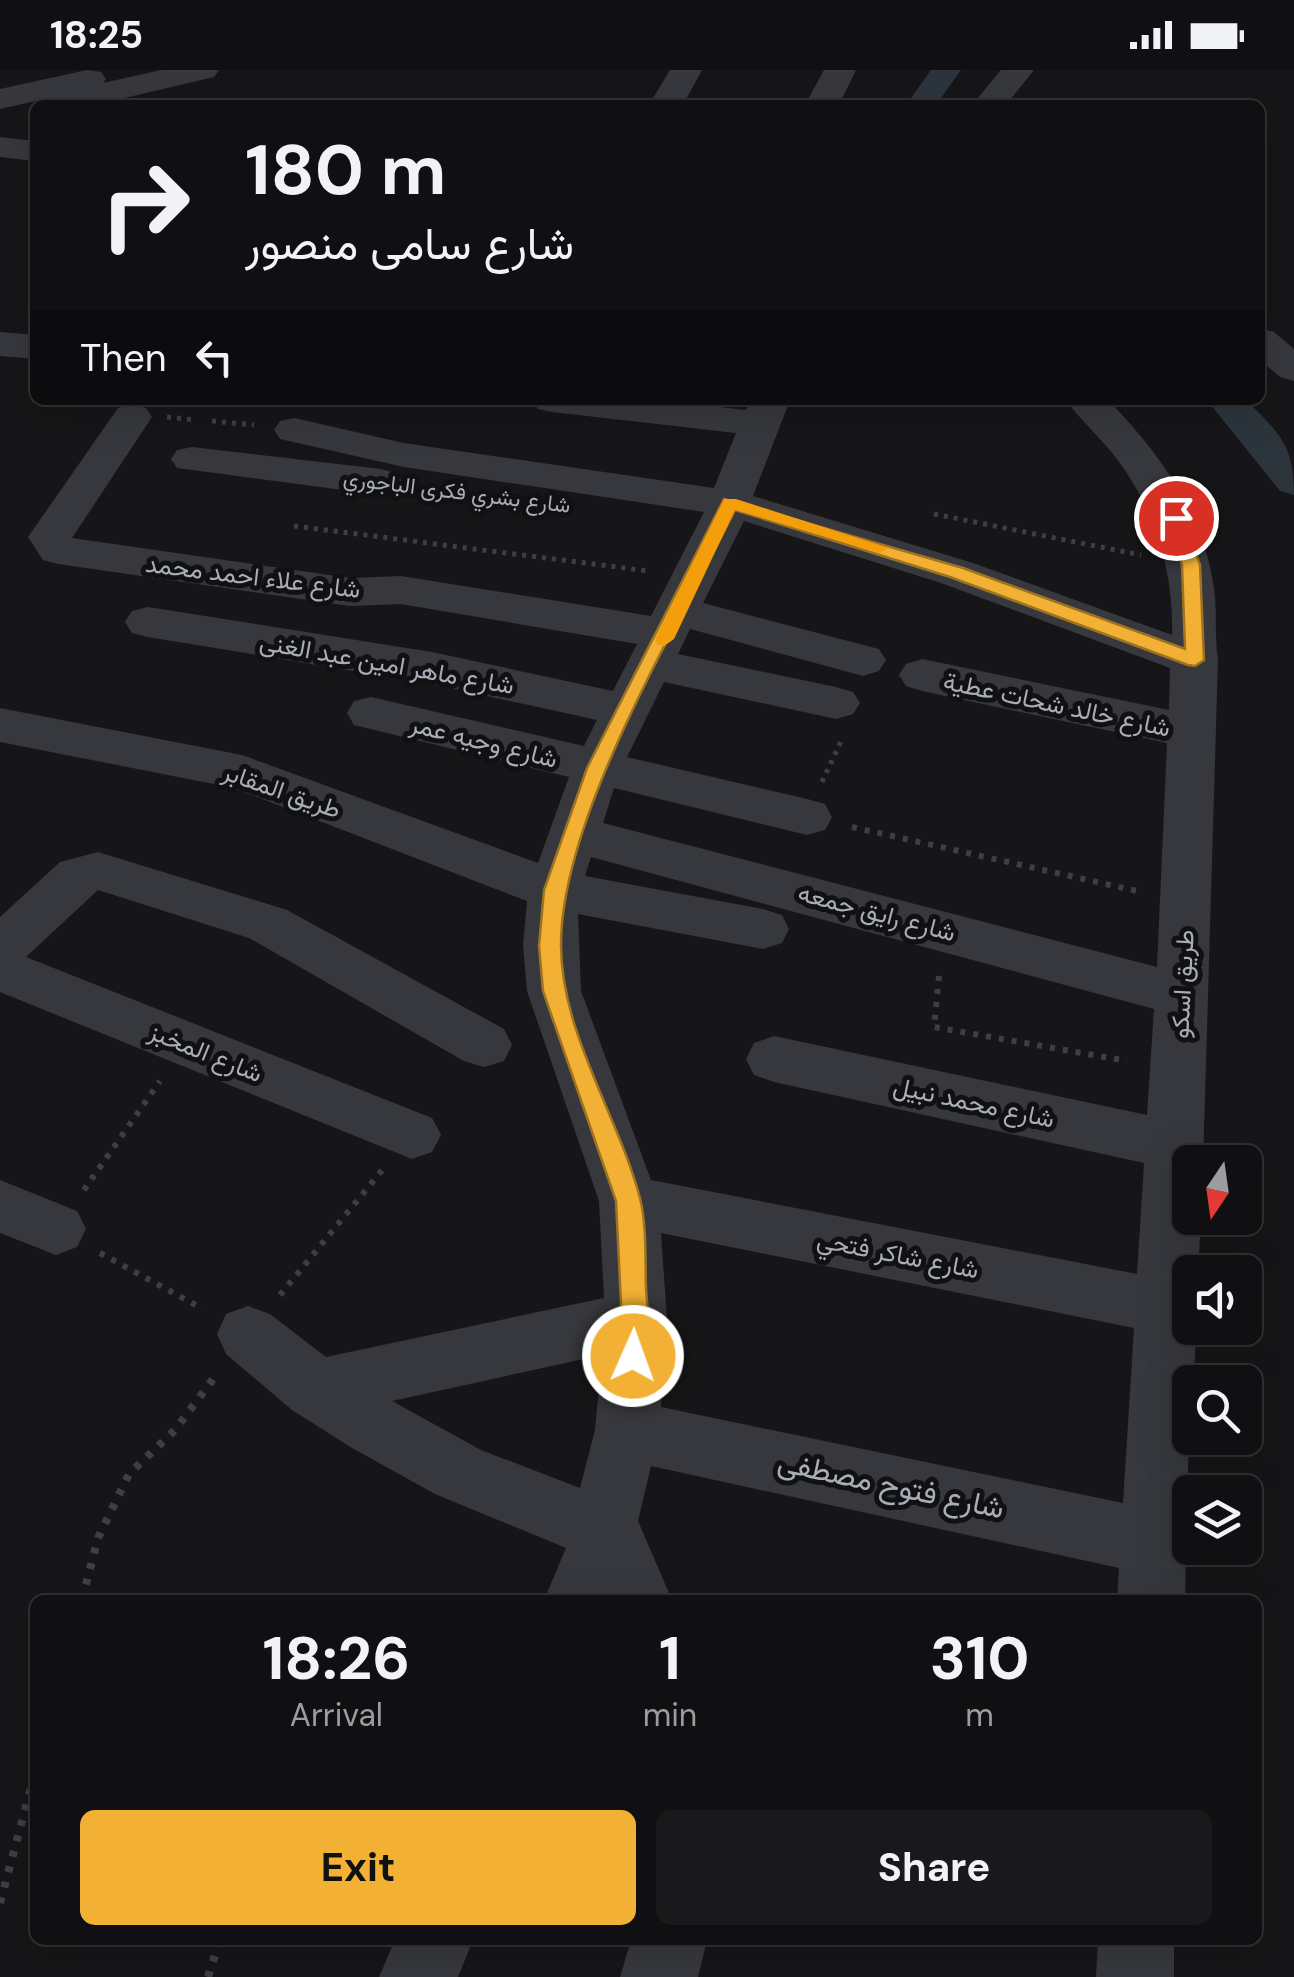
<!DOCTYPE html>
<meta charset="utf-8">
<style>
:root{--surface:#101012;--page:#19191b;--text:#f1f3f6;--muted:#9c9d9f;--line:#303032;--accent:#f2b134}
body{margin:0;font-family:"DM Sans",Vazirmatn,sans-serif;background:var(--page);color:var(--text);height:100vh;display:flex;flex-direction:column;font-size:38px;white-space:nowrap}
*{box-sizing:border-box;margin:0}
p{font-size:32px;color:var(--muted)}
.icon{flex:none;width:55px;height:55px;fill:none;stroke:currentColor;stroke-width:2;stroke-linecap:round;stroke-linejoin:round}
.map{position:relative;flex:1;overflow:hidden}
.sheet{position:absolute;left:30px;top:1525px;width:1232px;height:350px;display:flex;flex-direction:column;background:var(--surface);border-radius:15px;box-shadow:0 10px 40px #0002,0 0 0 2px var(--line)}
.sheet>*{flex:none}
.hud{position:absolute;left:30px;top:30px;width:1235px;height:305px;border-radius:15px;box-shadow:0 10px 40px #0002,0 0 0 2px var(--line);background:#101012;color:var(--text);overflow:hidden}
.needle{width:65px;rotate:193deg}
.tools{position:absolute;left:1172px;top:1075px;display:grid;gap:20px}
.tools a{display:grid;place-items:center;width:90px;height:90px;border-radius:15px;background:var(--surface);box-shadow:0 10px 40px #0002,0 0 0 2px var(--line);font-size:50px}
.pin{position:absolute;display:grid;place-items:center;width:85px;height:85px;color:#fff;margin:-42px;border:5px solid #fff;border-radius:50%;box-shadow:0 2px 10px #0007}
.me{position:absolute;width:110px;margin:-55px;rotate:2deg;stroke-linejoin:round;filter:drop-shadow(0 0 8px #0008)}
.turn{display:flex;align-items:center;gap:35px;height:210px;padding:0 50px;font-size:45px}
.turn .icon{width:130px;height:130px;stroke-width:2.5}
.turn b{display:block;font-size:70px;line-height:85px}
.then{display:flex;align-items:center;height:95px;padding:0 50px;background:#0003;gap:20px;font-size:38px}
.eta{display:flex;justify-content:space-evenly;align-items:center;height:170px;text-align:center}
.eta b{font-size:60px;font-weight:700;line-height:70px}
.primary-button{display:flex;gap:20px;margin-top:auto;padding:20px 50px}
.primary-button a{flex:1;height:115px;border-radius:15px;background:var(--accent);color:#111;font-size:40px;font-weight:700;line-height:115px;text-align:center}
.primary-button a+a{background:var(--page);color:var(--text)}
.status{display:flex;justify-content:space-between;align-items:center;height:70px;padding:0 50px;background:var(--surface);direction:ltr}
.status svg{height:28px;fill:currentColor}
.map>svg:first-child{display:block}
</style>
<div class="status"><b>18:25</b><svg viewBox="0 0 49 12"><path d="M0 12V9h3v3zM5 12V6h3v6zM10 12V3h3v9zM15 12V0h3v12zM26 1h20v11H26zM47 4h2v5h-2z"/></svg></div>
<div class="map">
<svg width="1294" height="1907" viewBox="0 0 1294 1907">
<rect width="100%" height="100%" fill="#161618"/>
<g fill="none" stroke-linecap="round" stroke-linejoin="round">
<path fill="#2c353c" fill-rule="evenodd" d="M931,0H961L936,35H906Z
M1207,330H1246C1280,364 1294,375 1294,425L1280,421Z"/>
<path stroke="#3d3f44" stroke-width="5" stroke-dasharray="4 6" stroke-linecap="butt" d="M167,347L195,350
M212,351L254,355
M934,444L1141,485
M294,456L648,501
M822,712L842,669"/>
<path stroke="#3d3f44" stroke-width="6" stroke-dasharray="5 8" stroke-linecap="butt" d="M852,757L1137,821
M939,906L934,957L1127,991
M84,1120L160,1011
M100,1183L203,1239
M280,1225L383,1099"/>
<path stroke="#3d3f44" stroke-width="8" stroke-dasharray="6 10" stroke-linecap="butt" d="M82,1530L98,1468L129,1404L175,1360L216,1305
M0,1833L35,1703
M208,1907L220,1870"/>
<path fill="#37383d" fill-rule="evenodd" d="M87,0L101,2L106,9L103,13L161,0H219L214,7L95,35H36L40,30L0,39V19Z
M670,0H702L683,35H649Z
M824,0H856L839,35H805Z
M1001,0H1034L1006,35H972Z
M0,67L35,71V91L0,87Z
M1260,258L1274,262L1294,279V311L1280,307L1260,290Z
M0,262L35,265V289L0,286Z
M532,330H657L746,340L750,330H790L753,426L973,493L1172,565C1174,502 1155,440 1117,389C1101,368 1081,351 1066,330H1108C1158,381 1201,440 1213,512C1218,538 1214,565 1218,590L1203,1092H1190V1148H1201L1198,1202H1190V1258H1196L1194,1312H1190L1185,1530H1117L1119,1498L651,1396L638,1451L672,1530H544L566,1478L435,1424L352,1378L292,1340L226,1284L217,1264L226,1244L248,1236L270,1244L326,1287L604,1228L599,1131L527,921L523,876L527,831L234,718L0,672V638L242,685L538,793L569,707L354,655L347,643L354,631L371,627L584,676L597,650L432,614L148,567L132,563L125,552L132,541L148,537L432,582L613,621L637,574L401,534L350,536L58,494L43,490L28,467L118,338L132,335L146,338L152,347L72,468L350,508L401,506L651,546L704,442L404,397L280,369L274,360L280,351L294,348L404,373L714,418L736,363L552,342L538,339ZM744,451L941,513L1170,598L1169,640L922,589L906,594L899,605L906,616L922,621L1167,673L1157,897L603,753L614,718L807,765L825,760L832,747L825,734L807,729L627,687L664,612L836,649L853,644L860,633L853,622L836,617L678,584L690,559L863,606L879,601L886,590L879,579L703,533ZM591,787L1154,939L1147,1045L774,966L754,973L746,989L754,1005L774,1012L1144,1093L1137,1204L651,1110L581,921L578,844L763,879L782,873L789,859L782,845L763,839L585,806ZM661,1163L1134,1258L1123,1433L661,1337L667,1249ZM602,1285L595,1360L580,1418L481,1380L392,1331Z
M192,377L381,399L396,403L402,412L396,421L381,425L177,398L171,389L177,380Z
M98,782L287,840L504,959L512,975L504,991L484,997L464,991L249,868L98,820L26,887L432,1048L441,1065L432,1082L412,1089L0,922V847L60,792Z
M0,1110L77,1141L86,1159L77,1177L56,1185L0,1163Z
M395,1870H473L458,1907H379Z
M631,1870H707L698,1907H620Z
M1098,1870H1174V1907H1096Z"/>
</g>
<path fill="#f2b134" stroke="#9d7322" stroke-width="2.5" d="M724,429L963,498L1185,579L1182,495L1168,448L1183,445L1200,495L1204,590L1195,596L1188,595L950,507L735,440C677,557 561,747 561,875C561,963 618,1045 640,1128C647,1156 645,1191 646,1219C648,1243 652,1273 642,1295L633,1298L624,1295L616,1131L543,921L539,876L544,820L587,698Z"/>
<path fill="#f59e0b" d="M724,429H736L889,478L880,483L735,440L674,569L664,576L657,574L655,569Z"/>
<g text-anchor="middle" stroke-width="10" stroke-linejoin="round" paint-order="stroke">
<g font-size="22" fill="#a8adb8" stroke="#111113">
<text transform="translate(457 421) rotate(7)" y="8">شارع بشري فكرى الباجوري</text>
</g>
<g font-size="25" fill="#a8adb8" stroke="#111113">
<text transform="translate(253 506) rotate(7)" y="9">شارع علاء احمد محمد</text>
<text transform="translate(387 593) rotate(10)" y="9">شارع ماهر امين عبد الغنى</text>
<text transform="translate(1057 634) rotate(12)" y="9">شارع خالد شحات عطية</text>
<text transform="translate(484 671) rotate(14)" y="9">شارع وجيه عمر</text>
<text transform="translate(282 720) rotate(19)" y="9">طريق المقابر</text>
<text transform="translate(877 842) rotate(15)" y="9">شارع رايق جمعه</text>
<text transform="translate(1182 914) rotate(-87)" y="9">طريق اسكو</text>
<text transform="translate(206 982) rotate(22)" y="9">شارع المخبز</text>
<text transform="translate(974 1032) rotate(12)" y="9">شارع محمد نبيل</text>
<text transform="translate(898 1184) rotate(11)" y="9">شارع شاكر فتحي</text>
</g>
<g font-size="30" fill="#a8adb8" stroke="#111113">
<text transform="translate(891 1415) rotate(12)" y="10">شارع فتوح مصطفى</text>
</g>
</g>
</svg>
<div class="tools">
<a><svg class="needle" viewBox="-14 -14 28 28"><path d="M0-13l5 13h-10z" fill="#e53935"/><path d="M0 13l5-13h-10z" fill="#9c9d9f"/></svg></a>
<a><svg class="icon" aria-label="sound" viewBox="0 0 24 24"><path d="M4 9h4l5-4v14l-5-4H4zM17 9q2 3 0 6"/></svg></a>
<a><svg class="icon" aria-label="search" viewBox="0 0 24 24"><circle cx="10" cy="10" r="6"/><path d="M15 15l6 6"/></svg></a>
<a><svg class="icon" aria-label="layers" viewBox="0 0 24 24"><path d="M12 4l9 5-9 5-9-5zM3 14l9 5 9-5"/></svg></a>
</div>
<div class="pin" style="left:1176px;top:448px;background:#d93025"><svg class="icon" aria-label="arrive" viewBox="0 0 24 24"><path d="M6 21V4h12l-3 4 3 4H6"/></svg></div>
<svg class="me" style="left:633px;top:1286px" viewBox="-20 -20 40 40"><circle r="17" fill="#f2b134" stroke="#fff" stroke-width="3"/><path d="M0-11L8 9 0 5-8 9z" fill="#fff"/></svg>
<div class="hud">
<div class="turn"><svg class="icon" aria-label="right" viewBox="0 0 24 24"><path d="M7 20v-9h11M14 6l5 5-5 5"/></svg><div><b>180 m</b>شارع سامى منصور</div></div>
<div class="then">Then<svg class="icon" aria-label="left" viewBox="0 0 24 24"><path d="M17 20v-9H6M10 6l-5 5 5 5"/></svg></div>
</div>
<section class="sheet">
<div class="eta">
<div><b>18:26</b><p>Arrival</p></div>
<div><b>1</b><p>min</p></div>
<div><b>310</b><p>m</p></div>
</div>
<div class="primary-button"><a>Exit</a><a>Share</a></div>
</section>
</div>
